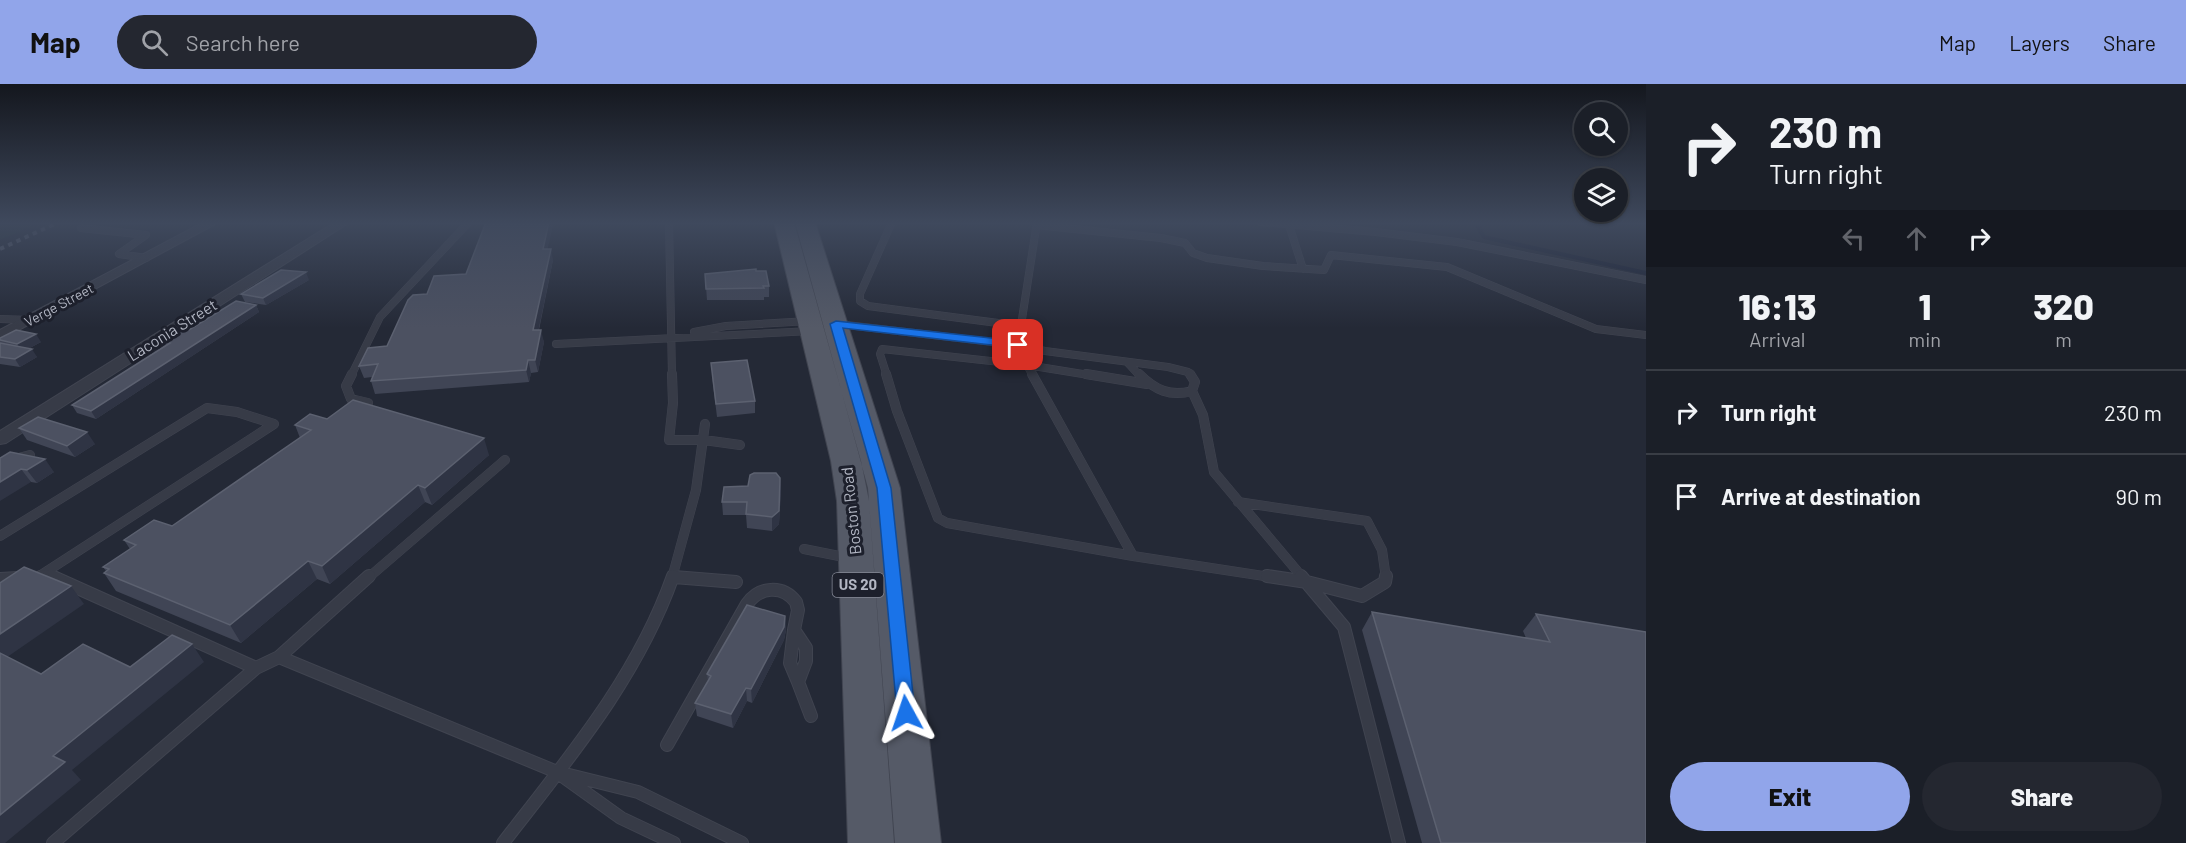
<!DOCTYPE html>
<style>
:root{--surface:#1b1f28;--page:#242730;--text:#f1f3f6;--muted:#a0a2a8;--line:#393d45;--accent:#91a5ea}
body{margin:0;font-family:Barlow,sans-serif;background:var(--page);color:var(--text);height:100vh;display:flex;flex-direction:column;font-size:22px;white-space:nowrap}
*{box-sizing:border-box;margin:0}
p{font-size:20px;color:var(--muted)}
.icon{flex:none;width:33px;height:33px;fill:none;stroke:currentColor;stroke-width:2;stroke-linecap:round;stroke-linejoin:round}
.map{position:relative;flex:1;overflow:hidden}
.panel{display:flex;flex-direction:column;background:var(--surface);width:540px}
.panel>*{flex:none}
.banner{background:#1b1f28;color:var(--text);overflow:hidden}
.fabs{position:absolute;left:1574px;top:18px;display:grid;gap:12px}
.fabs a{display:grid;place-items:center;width:54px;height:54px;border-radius:50%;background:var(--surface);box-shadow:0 2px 4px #0004,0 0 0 2px var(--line);font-size:30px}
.pin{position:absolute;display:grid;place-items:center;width:51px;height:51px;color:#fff;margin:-26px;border-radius:12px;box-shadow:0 3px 9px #0006}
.me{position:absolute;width:66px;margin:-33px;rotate:355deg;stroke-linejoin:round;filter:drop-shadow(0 0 4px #0008)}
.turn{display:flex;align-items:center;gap:21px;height:126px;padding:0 24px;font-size:27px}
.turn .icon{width:78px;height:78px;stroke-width:2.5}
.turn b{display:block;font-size:42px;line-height:51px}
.lanes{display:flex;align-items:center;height:57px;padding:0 24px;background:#0003;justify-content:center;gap:30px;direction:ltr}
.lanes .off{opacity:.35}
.eta{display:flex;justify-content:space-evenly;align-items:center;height:102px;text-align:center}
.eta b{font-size:36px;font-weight:800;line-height:42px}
.button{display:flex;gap:12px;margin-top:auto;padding:12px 24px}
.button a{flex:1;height:69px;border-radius:36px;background:var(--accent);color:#111;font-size:24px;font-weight:800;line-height:69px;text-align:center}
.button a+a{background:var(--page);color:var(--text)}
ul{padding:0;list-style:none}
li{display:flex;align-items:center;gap:18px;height:84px;padding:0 24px;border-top:2px solid var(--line)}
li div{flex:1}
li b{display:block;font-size:22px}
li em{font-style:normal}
header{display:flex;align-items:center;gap:36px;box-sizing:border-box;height:84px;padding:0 30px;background:var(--accent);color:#111}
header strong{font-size:28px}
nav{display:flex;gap:33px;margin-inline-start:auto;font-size:21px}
.search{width:420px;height:54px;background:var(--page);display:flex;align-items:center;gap:15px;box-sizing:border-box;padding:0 21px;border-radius:33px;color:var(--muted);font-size:22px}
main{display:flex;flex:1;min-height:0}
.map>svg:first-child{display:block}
</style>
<header>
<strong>Map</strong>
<div class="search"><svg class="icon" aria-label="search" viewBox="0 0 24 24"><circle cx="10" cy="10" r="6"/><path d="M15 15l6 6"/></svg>Search here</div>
<nav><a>Map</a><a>Layers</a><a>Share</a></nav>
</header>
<main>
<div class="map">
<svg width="1646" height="759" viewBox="0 0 1646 759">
<rect width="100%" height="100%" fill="#242936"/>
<path fill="#263337" d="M0,138H41L0,156Z"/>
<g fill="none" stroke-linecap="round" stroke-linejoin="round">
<path stroke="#191f32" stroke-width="4" d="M1475,138L1484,153L1646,189"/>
<g stroke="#404450" stroke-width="8">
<path id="lane-far2" d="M669,138L672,292
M892,138L860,210V217L868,222L1021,242
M1037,138L1018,261L1045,267L1168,283L1188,288L1191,292
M1261,138L1376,148L1457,158L1646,196
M1036,141L1161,154L1185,159L1193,169L1207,174L1263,182L1324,186L1331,171L1447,183L1596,245L1646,251
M1289,141L1303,185
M81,144L146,151L119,170L146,174
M0,235L30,236
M838,240L1018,261L1027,281
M694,248L726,242L809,237
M556,260L811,247
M1127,278L1140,292
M1027,281L1095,292
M1027,281L1033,292
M351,292L380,233L469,138
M887,292L880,270L882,265L1027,281"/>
</g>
<g stroke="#404450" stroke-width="10">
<path id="lane-far1" d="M352,290L346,302L351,315L368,319
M672,290L673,319L669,356H704L740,361
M886,290L897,327L938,434L947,439L1133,472L1032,290
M1086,290L1147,300
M1139,290C1155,306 1170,313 1192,307L1195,298L1190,290
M1192,307L1203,331L1214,388L1303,494
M0,379L30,371
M1238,418L1367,437L1382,466L1386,494
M0,452L207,324L237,328L274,340L38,493
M804,465L849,474
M1133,472L1277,494
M41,493L55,494
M674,493L681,494
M368,494L505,376
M672,494L696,406L705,340"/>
</g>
<g stroke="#404450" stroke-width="14">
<path id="lane" d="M51,492L256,584
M1267,492L1307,498L1362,512L1385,498L1386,492
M1301,492L1344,543L1399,759
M41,493L50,492
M674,493L736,498
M0,495L18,494
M794,546L790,579L798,598
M279,573L369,492
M667,661L747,520C759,503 782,500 796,518L798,526L794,546L806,564V577L798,598L811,632
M561,691L621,734L674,759
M53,759L256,584L279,573L557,688L638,708L742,759
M503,759C568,675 637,594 673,492"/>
</g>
<g stroke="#404450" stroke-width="2">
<path id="street" d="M204,138H219L0,256V246Z
M335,138H350L6,359L0,360V347Z"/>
</g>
<g stroke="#404450" stroke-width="2">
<path id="primary" d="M774,138H794L861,377L869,417L894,759H848L837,417L831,377Z
M795,138H815L900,404L941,759H895L868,404Z"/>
</g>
<use href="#lane-far2" stroke="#373b47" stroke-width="7"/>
<use href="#lane-far1" stroke="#373b47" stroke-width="9"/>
<use href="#lane" stroke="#373b47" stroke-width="12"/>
<use href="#street" fill="#373b47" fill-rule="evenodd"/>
<use href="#primary" fill="#555a67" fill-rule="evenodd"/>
<path stroke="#5a5f6d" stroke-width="4" stroke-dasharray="4.5 4.5" stroke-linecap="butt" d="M0,165L59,138"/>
</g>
<path fill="#404555" d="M288,138H309L305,140Z
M548,165L553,176L539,246L544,258L538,288L531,289L529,298L375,310L371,297L372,293L364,294L359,282L387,262L427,210L466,190Z
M756,187L769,202V213H764V216H707L705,190Z
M309,196L266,221L245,218L241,210Z
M256,221L259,228L96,335L77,329L72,321L163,263L160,257Z
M0,254L41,258L28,265L37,273L20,283L0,280Z
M712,292L755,317V329L717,333Z
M327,335L489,371L432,421L425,418L330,500L317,495L241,559L116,507L104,489L106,487L103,483L130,465L124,456L172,442L300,354L295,341Z
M19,344L95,360L75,373L27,356Z
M0,374L54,388L37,399L31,398Z
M780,394L781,407L779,440L772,447L747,444L746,431H723L722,418L748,402Z
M1372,528L1526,554L1523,547L1536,530L1646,548V759H1422L1362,546Z
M785,532L786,546L784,556L752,619L747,617L733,644L697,632L695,619L708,597L707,590Z"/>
<path fill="#2f3444" d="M549,138H554L545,176L543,165Z
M551,165L553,176L536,258L533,246Z
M306,188L309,196L266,221L263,214Z
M256,221L259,228L96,335L91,327Z
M541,246L544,258L538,288L535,276Z
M36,250L41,258L22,268L17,260Z
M32,265L37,273L20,283L15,275Z
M528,276L531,289L529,298L526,286Z
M87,348L95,360L75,373L67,362Z
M484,354L489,371L432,421L425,404Z
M45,375L54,388L37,399L27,386Z
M21,385L31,398L0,417V398Z
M780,394L781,407L779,440L772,447V433Z
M418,401L425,418L330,500L322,482Z
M308,477L317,495L241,559L230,541Z
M71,502L84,520L0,578V550Z
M785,532L786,546L784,556L752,619L751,605Z
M192,560L204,578L72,686L81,696L5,759H0V731L53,672Z
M746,604L747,617L733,644L731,630Z"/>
<path fill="#4c5161" stroke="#5c6170" stroke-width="1.5" d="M486,138H549L543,165H551L533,246H541L535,276H528L526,286L371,297L378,280L359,282L368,264L387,262L408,216L413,211L427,210L434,192L466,190Z
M756,185V187H766L769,202H763L764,204L706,205L705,190Z
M281,186L306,188L263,214L241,210Z
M236,217L256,221L91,327L72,321L170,259L160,257L180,244L189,246Z
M16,246L36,250L17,260L0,256V254Z
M0,259L32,265L15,275L0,273Z
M747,276L755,317L716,320L711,279Z
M353,316L484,354L425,404L418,401L322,482L308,477L230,541L104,489L109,485L103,483L136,461L124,456L154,436L172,442L311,346L295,341L310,330L327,335Z
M38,333L87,348L67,362L19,344Z
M10,368L45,375L27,386L21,385L0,398V374Z
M754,389H776L780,394L779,427L772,433L746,430L747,418H722L724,403L748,402L750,391Z
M24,483L71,502L0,550V499Z
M747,521L785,532L784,543L751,605L746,604L731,630L695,619L711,592L707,590Z
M1372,528L1550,558L1536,530L1646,548V759H1441Z
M172,551L192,560L53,672L65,678L0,731V569L41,590L83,560L130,583Z"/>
<linearGradient id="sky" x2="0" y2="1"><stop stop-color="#14171e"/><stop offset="0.57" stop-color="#3f495d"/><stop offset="1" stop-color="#3f495d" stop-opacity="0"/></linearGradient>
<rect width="1646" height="244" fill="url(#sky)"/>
<path fill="#1a73e8" stroke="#114b97" stroke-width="1.5" d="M836,237L1018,257L1024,261L1018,264L843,244L891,404L915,629L912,634L906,637L899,634L897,629L877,404L830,240Z"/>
<g text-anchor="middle" stroke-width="6" stroke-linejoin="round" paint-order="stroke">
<g font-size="14" fill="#b2b6c3" stroke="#1d202c">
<text transform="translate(59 221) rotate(-28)" y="5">Verge Street</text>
</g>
<rect fill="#1d202c" stroke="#858996" stroke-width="1.5" x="832.5" y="489" width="51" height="24" rx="4.5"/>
<g font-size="15" font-weight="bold" fill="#b2b6c3">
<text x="858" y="506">US 20</text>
</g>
<g font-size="16" fill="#b2b6c3" stroke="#1d202c">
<text transform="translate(172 246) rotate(-32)" y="6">Laconia Street</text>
<text transform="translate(851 427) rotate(-96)" y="6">Boston Road</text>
</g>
</g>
</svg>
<div class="fabs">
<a><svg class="icon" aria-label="search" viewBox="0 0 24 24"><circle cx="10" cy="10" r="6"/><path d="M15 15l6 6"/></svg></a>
<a><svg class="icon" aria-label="layers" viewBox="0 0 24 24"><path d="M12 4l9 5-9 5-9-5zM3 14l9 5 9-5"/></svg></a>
</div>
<div class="pin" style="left:1018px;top:261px;background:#d93025"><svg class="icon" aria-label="arrive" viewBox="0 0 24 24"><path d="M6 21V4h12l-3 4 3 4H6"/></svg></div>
<svg class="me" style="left:906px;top:629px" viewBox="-20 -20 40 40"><path d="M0-17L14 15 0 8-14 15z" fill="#1a73e8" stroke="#fff" stroke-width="4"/></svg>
</div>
<section class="panel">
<div class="banner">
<div class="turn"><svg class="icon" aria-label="right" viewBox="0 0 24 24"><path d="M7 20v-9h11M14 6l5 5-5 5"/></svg><div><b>230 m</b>Turn right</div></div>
<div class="lanes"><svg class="icon off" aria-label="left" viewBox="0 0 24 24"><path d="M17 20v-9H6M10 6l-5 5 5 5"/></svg><svg class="icon off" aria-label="ahead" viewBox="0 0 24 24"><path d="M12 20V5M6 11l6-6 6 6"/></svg><svg class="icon" aria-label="right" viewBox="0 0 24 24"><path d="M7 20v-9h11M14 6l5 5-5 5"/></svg></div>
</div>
<div class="eta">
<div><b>16:13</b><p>Arrival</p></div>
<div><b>1</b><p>min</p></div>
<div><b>320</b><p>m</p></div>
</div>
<ul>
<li><svg class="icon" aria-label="right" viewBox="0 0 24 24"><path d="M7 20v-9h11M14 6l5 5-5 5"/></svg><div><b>Turn right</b></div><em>230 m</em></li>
<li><svg class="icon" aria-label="arrive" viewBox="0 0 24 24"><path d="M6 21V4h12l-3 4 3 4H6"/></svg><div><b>Arrive at destination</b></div><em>90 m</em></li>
</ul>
<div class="button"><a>Exit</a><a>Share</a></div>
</section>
</main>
